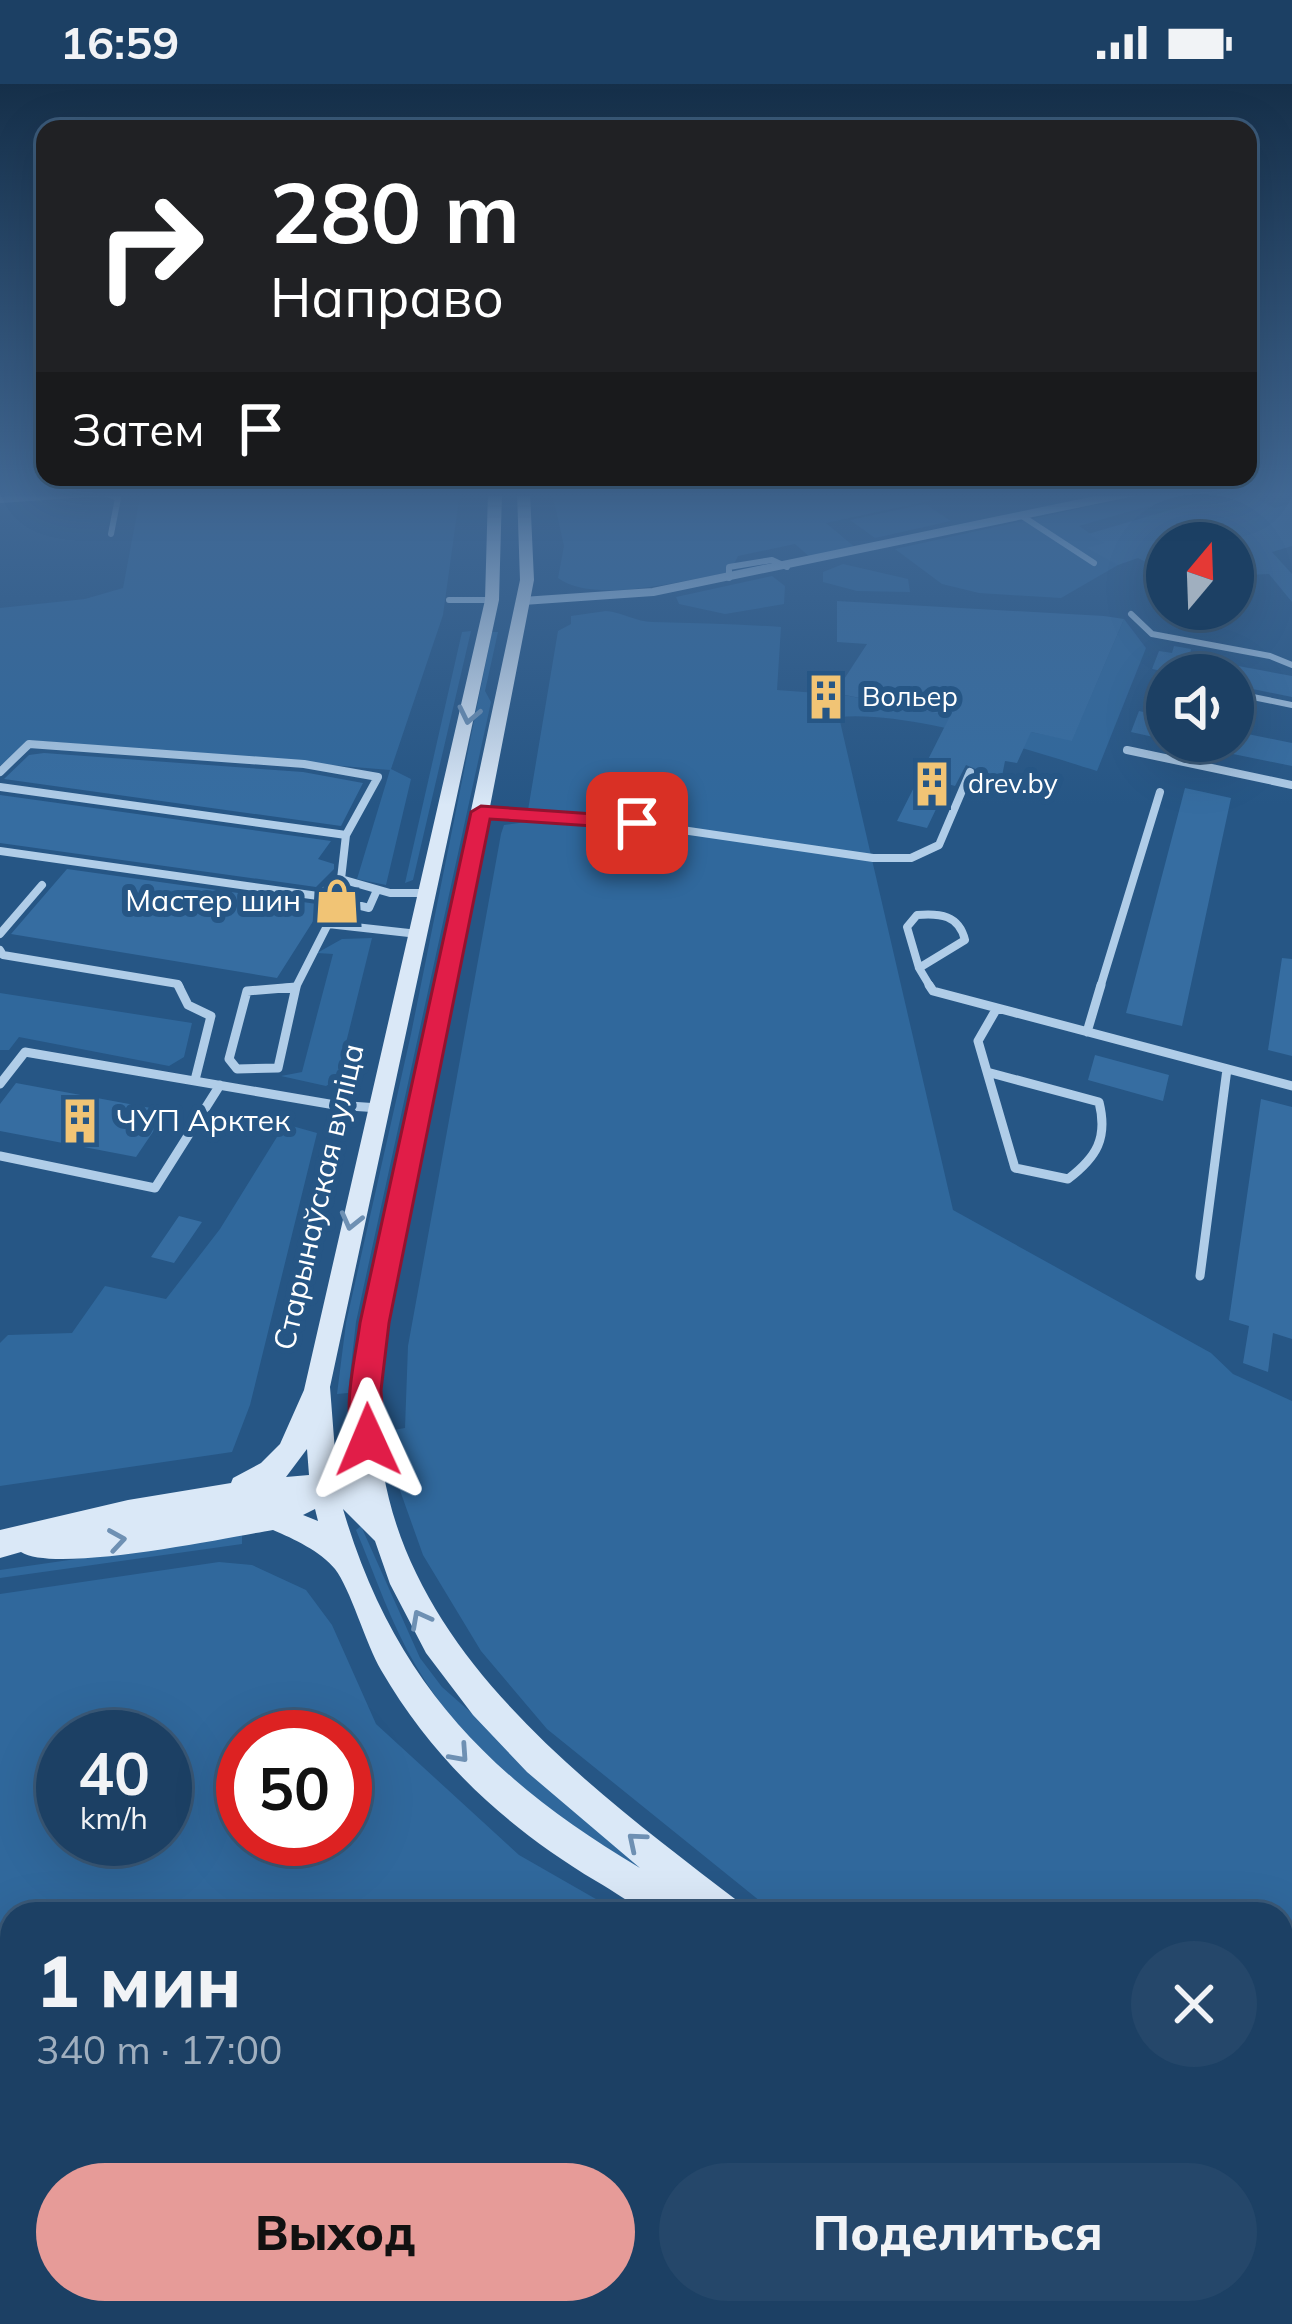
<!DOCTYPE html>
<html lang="ru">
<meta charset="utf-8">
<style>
:root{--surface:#1c4064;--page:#25476a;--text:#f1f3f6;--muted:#a0afbf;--line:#3a5978;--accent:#e69b98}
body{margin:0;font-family:Mulish,sans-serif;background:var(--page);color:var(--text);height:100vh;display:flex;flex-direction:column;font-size:45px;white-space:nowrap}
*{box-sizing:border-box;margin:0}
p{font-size:39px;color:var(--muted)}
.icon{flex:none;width:66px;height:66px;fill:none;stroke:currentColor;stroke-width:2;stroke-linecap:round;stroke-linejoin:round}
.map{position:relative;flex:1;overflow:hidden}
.drawer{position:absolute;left:0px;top:1818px;width:1293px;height:423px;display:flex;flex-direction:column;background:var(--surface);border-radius:36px 36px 0 0;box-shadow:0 12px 48px #0002,0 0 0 3px var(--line)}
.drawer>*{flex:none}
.hud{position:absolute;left:36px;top:36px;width:1221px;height:366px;border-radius:24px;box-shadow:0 12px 48px #0002,0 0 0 3px var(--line);background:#202124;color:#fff;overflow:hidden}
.needle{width:78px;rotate:19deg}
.buttons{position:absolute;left:1146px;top:438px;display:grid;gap:24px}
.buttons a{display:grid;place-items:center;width:108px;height:108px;border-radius:50%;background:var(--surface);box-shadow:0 12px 48px #0002,0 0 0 3px var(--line);font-size:60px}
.speed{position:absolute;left:36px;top:1626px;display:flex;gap:24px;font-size:60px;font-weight:700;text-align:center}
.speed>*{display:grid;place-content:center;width:156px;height:156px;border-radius:50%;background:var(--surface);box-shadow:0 12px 48px #0002,0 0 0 3px var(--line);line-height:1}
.speed small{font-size:30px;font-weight:400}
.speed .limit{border:18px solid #d22;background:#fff;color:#111}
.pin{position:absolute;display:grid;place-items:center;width:102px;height:102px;color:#fff;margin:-51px;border-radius:24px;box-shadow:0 6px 18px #0006}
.me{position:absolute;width:132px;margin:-66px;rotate:359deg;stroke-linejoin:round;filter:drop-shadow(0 0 9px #0008)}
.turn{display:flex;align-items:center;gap:42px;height:252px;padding:0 36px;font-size:54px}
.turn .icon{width:156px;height:156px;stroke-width:2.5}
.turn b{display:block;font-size:84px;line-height:102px}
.then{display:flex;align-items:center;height:114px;padding:0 36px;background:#0003;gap:24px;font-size:45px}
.round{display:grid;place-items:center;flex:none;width:126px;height:126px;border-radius:63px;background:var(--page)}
.overview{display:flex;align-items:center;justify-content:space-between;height:204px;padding:0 36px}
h1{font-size:72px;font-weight:800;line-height:90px}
.action{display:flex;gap:24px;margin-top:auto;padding:24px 36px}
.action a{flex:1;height:138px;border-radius:72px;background:var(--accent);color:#111;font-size:48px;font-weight:800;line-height:138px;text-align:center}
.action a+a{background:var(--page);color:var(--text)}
.status{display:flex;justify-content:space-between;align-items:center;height:84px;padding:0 60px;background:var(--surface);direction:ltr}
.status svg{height:33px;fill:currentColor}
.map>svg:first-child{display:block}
</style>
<div class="status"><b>16:59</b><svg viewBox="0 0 49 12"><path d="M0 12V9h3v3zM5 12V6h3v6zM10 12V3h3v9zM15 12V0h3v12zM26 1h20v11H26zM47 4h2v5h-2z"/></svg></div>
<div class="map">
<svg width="1292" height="2240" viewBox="0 0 1292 2240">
<rect width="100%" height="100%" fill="#265685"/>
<path fill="#30689c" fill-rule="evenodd" d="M141,408H460L443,531L391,685L411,695L386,801L357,795L390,686L30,656L0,682V524L85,515L123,504Z
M552,408H951L956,411L826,439L857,465L811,474L795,460L738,472L730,488C687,496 594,521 558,494L564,462Z
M1155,408H1197L1079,442L1104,459L1118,481L1061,514L979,509L942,500L895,465Z
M925,420L951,437L875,454L850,436Z
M843,480L908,495L910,508L857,507L823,498V488Z
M772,492L785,502L784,520L725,530L679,520L676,513Z
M606,527C622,528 637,538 652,538C695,539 737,540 781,543L777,606L844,611L1072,656L1124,535L1146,564L1097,687C1025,665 912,627 839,633L953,1126L1211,1269L1233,1290L1292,1317V2117L1281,2111V1830H776L547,1645L481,1567L423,1471L392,1384L387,1347L405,1344L408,1262L501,750L504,741L526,738L558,547L571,540V532Z
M471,547L413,796L405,799L462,548Z
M492,548H498L485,607L491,618L356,1238L348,1309L337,1310L346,1239L411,950Z
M372,854L337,995L326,1002L281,992L302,988L333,870L317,869L342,855Z
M0,909L192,939L184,973L169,982L19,953L9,966H0Z
M285,1040L317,1049L250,1321L232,1368L0,1402V1259L8,1251L72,1249L105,1202L166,1215L220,1145Z
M361,1442L420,1574L442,1603L665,1800C569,1752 470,1675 416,1582C391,1540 375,1491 356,1446Z
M242,1451V1460L0,1494V1486Z
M219,1478L252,1481L306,1506L332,1541L376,1640L519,1771L622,1830H12V1944L0,1940V1510ZM63,1653H165V1755H63ZM243,1653H345V1755H243Z
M1281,2200L1292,2206V2240H853L839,2229H1281Z"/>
<path fill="#366da1" d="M1231,408H1243L1275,424L1292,419V462L1272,468L1292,490V518L1269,490L1247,491L1233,474V459H1167V481L1158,484L1138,474L1118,481L1087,464L1104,459L1088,450Z
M837,517L1104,532L1124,535L1072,657L1031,648L1017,679L1005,677L999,708L972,704L978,686L966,681L955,702L948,700L927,744L897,737L950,632L835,609L867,560L837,558Z
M1174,562L1191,565L1190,573L1292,592V613L1233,601V591H1182L1152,585L1159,567L1172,569Z
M1139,627L1167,633V656L1131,648Z
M1233,647L1292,659V682L1233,670Z
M44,669L303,688L363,699L341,742L4,695L29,671Z
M1185,704L1231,714L1182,942L1126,929Z
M0,711L331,757L318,775L334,780V785L316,803L0,759Z
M67,785L317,820L342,805L356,808L346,823L324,820L277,894L11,850Z
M1282,874L1292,875V972L1268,966Z
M1095,971L1169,991L1163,1017L1088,996Z
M16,999L167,1027L136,1073L0,1047V1020Z
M1261,1015L1292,1023V1255L1273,1249L1268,1288L1243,1279L1249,1242L1229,1236Z
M179,1132L202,1138L174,1179L151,1173Z"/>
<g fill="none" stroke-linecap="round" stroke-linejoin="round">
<path stroke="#b0cde8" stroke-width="6" d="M0,416L103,409L118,414L111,450
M1022,432L1094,479
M729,494V483L772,476L787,483
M449,516H492
M1131,530L1152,550L1270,572L1292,581
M1155,595L1167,597
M1233,609L1292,621"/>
<path stroke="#b0cde8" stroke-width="8" d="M1127,666L1292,701
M0,688L29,660L304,680L378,693L346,751L341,795L318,812L0,767
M0,703L346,751
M481,728L607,735L873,774H911L939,761L970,688
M341,795L390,809H428
M361,822L369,824L377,806
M917,831C940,829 959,831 965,856L919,884L907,843Z
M0,850L42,801
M0,866L3,871L178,900L180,904
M919,884L931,904
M296,903L328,840L418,850
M283,904L296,903
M1100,904L1160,708"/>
<path stroke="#b0cde8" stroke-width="9" d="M178,901L188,921L211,932L195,996
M929,901L933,907L1292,1002
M296,903L278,984L237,985L229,975L247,907Z
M1087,948L1101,901
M987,988L1099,1018C1108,1054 1097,1073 1068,1095L1015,1084Z
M987,988L978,957L997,924
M0,1000L25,968L335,1021L379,1024
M0,1072L155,1104L220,1001
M1200,1192L1227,985"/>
<path stroke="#b0cde8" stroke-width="14" d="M185,2240L188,2229
M341,2240L344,2229"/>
<path stroke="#b0cde8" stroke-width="8" d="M523,517L653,508L1134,408"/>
<path fill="#dae8f7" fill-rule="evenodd" d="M488,408H502L499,516L330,1303L336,1380L354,1355L352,1307L362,1239L520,496L517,408H530L534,496L381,1284C352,1530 568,1687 739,1818L744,1830C720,1830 674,1836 652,1829C633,1822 614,1807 596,1797C506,1743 434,1677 381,1586C366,1560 350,1504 335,1485C320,1467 294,1455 273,1446C225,1454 55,1490 21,1468L0,1474V1446L128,1416L231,1399L233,1394L261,1379L280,1360L304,1306L485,516ZM307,1365L309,1391L286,1393ZM315,1425L318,1437L303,1431ZM343,1425L375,1457L390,1500L426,1569L473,1631L527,1688L640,1784C490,1695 393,1596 343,1425Z
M1281,2135L1292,2140V2181L1281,2176Z"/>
</g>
<defs><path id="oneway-chevron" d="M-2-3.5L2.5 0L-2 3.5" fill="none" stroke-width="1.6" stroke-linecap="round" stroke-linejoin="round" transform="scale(3)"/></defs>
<g stroke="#6e90b3">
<use href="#oneway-chevron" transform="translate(469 631) rotate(102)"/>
<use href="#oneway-chevron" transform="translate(351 1137) rotate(104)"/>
<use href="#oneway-chevron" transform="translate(117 1456) rotate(-9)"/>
<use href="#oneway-chevron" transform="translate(420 1535) rotate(-118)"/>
<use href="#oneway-chevron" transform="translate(460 1670) rotate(48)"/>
<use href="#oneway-chevron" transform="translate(636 1757) rotate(-140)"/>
</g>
<linearGradient id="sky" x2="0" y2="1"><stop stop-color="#152f49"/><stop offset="0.57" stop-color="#416894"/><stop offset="1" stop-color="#416894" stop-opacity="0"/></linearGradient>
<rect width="1292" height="721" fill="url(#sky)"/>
<path fill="#e11d48" stroke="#92132f" stroke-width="3" d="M481,722L637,733L647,739L637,745L490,735L389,1239L381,1306L384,1356L379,1366L368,1370L357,1366C340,1330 355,1277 360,1239L471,728Z"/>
<defs>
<g id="building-bare" transform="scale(3.6)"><path d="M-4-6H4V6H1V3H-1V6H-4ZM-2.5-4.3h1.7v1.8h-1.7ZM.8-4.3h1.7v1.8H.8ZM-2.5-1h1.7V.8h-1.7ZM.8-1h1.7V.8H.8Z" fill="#f1c475" stroke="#265685" stroke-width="2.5" paint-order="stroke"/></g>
<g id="shop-bare" transform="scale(3.6)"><path d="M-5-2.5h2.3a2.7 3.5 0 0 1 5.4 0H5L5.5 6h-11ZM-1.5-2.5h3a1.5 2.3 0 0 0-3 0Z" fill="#f1c475" stroke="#265685" stroke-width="2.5" paint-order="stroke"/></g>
</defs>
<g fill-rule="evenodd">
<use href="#building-bare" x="826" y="613"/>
<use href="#building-bare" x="932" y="700"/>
<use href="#shop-bare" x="337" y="817"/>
<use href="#building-bare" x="80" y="1037"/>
</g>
<g text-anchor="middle" stroke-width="12" stroke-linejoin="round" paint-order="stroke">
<g font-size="27" fill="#fff" stroke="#265685" text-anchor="start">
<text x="862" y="622">Вольер</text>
<text x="968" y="709">drev.by</text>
</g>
<g font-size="30" fill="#fff" stroke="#265685" text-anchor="end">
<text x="301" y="827">Мастер шин</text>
<text x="116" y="1047" text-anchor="start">ЧУП Арктек</text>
</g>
<g font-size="30" fill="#fff" stroke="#265685">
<text transform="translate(319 1113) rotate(-77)" y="10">Старынаўская вуліца</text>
</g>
</g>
</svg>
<div class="buttons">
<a><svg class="needle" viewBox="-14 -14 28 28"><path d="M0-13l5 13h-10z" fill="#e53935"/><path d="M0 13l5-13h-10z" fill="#a0afbf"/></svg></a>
<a><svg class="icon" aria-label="sound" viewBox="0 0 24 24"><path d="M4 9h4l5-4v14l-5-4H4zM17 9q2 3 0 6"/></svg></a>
</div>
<div class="speed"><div>40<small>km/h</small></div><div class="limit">50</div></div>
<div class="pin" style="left:637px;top:739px;background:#d93025"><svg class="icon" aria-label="arrive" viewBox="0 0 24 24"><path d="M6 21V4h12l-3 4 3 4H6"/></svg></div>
<svg class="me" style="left:368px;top:1356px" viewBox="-20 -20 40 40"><path d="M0-17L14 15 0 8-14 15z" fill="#e11d48" stroke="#fff" stroke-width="4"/></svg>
<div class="hud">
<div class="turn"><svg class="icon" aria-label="right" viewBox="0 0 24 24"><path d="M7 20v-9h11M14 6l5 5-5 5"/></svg><div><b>280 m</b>Направо</div></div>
<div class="then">Затем<svg class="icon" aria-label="arrive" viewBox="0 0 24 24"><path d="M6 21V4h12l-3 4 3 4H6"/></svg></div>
</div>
<section class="drawer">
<div class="overview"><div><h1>1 мин</h1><p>340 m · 17:00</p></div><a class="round"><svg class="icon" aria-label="close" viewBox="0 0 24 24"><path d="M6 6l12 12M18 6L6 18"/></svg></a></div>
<div class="action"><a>Выход</a><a>Поделиться</a></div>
</section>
</div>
